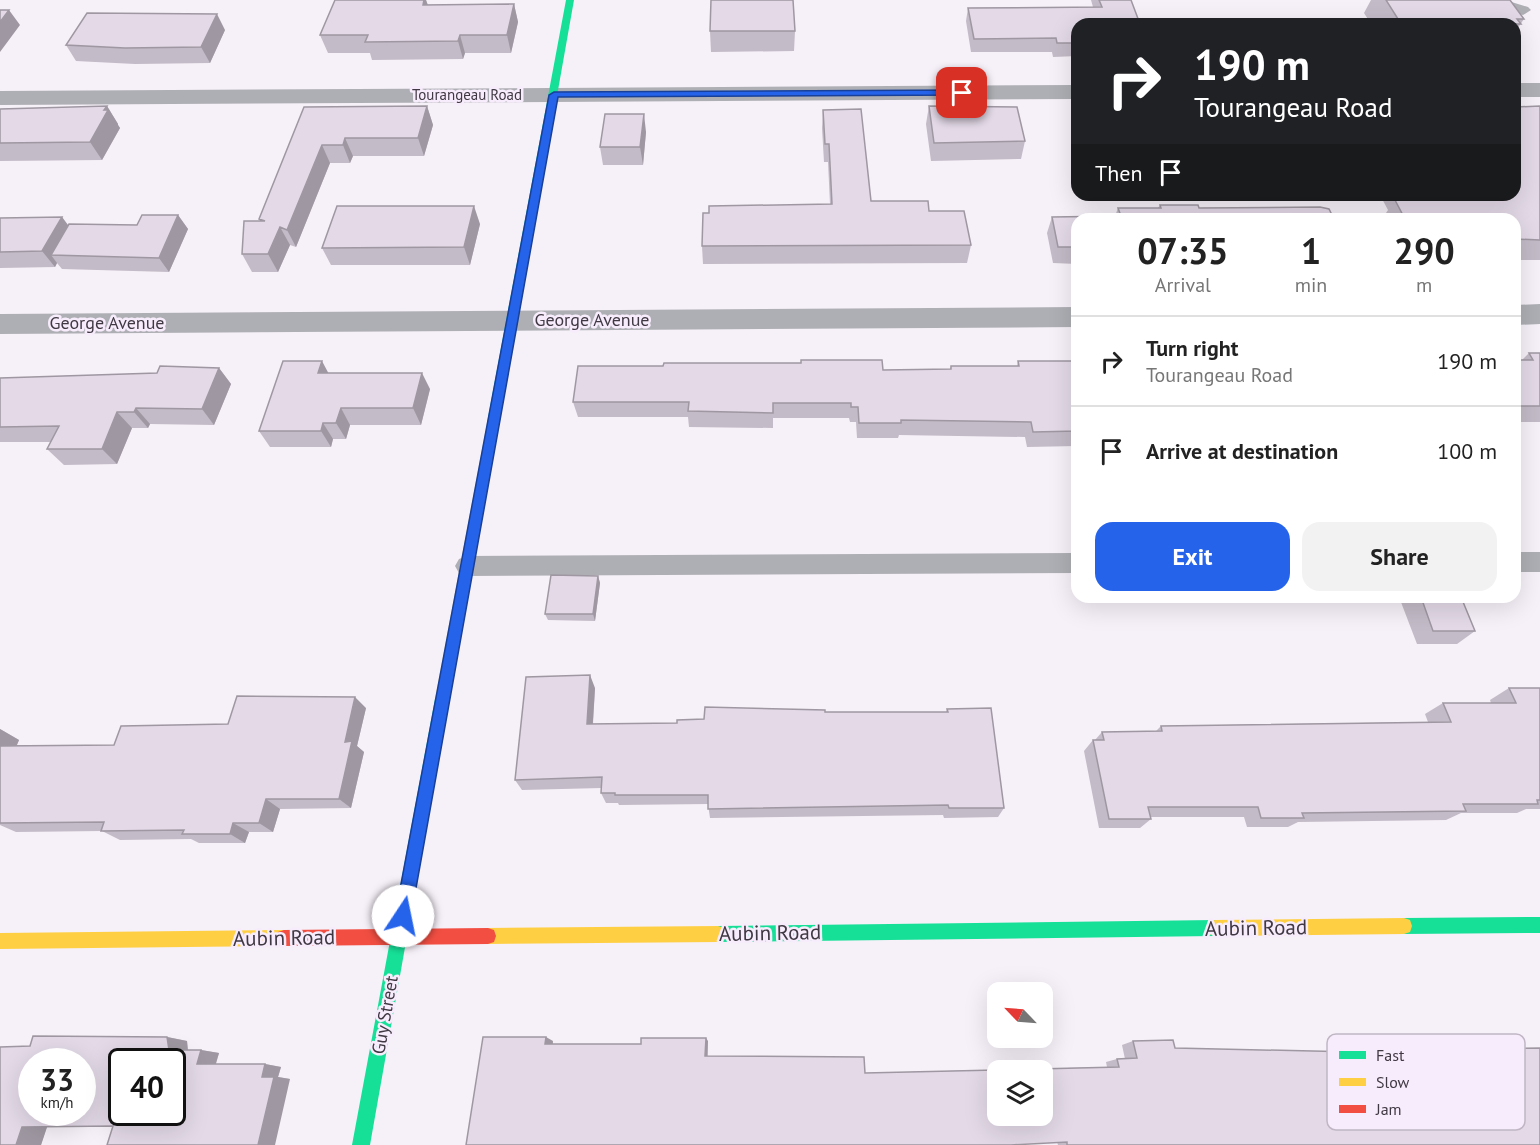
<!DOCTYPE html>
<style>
:root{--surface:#fff;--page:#f2f2f2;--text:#222;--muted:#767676;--line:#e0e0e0;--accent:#2563eb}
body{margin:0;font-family:"PT Sans",sans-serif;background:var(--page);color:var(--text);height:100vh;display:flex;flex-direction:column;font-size:22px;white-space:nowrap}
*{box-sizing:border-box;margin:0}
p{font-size:20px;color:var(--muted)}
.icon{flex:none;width:33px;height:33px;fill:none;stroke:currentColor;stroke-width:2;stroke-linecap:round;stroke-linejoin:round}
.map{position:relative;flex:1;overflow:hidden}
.side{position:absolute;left:1071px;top:213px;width:450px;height:390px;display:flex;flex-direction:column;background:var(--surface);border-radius:18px;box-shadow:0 6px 24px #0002}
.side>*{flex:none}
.top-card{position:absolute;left:1071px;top:18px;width:450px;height:183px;border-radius:18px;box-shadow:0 6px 24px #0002;background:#202124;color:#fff;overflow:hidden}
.needle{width:39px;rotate:295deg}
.fabs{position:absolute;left:987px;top:982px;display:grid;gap:12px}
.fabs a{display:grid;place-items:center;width:66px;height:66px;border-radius:12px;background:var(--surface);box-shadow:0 6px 24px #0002;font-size:30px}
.speed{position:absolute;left:18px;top:1048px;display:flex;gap:12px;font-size:30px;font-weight:700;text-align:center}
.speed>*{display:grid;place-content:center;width:78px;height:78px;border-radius:50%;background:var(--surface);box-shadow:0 6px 24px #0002;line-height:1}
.speed small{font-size:15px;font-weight:400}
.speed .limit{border:3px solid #111;border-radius:9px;background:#fff;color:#111}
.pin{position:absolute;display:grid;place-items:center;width:51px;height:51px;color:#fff;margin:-26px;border-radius:12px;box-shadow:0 3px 9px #0006}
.me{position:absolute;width:66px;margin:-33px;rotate:11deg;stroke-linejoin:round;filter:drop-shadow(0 0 4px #0008)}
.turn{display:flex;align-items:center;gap:21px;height:126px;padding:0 24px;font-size:27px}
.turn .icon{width:78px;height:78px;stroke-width:2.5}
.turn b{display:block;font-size:42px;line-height:51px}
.then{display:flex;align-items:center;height:57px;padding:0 24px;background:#0003;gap:12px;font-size:22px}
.eta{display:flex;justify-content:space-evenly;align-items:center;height:102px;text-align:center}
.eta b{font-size:36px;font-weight:800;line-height:42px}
.action{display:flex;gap:12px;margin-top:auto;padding:12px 24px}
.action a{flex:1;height:69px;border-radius:18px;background:var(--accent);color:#fff;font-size:24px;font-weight:800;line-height:69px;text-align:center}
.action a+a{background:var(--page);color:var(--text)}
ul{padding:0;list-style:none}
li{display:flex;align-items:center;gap:18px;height:90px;padding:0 24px;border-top:2px solid var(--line)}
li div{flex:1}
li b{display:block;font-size:22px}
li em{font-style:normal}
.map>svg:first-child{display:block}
</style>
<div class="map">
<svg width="1540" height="1145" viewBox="0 0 1540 1145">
<rect width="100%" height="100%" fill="#f6f0f8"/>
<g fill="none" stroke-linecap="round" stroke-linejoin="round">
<path fill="#aeafb4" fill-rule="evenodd" d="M1480,0H1505L1528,7L1531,10L1523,15L1483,3Z
M1515,552H1540V572H1515Z
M1077,553V573L467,576L459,573L455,566L459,559L467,556Z"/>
<path fill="#aeafb4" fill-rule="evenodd" d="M1515,83H1540V97H1515Z
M1077,85V99L0,105V91Z
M1540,304V324L1515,325V305Z
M1077,307V327L0,334V314Z"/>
<path fill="#16e098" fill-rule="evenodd" d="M566,0H574L499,423L493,428L487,423Z
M442,692L447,694L449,699L370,1145H352L435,699L437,694Z
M1540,917V933L1404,934L1398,932L1396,926L1398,920L1404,918Z
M1215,920L1221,922L1223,928L1221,934L1215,936L718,942L712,940L710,934L712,928L718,926Z"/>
<path fill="#ffcf43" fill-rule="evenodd" d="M493,418L499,423L449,699L447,704L442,706L437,704L435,699L487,423Z
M1404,918L1410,920L1412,926L1410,932L1404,934L1215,936L1209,934L1207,928L1209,922L1215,920Z
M718,926L724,928L726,934L724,940L718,942L488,944L482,942L480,936L482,930L488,928Z
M284,930L290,932L292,938L290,944L284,946L0,949V933Z"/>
<path fill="#f24e42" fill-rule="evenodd" d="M488,928L494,930L496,936L494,942L488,944L284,946L278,944L276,938L278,932L284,930Z"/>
</g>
<path fill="#c3bbc7" d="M335,0H426L428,5L514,4L518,22L511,53H465L463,59L372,60L370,53H328L320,35Z
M1091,0H1131L1077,24V56L1053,57L1052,52H971L966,21L968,8L1093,7Z
M1371,0H1510L1524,19L1515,32V24H1371L1364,13Z
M225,30L210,63L135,64L76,61L66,45Z
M710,31H795L794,51L711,52Z
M107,106L118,124V125L120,128L102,160L0,161V109Z
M427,106L433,125L424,156H353L350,163H330L296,247L290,245L278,272H252L242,254L260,221L259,219L304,107Z
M929,106L1025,141L1021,159L931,161L926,124Z
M1540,106V260H1515V219H1382L1388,210L1380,195H1515Z
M823,110L871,201L929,211L971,245L967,263L703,264L702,246L830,204L828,162H824L822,128Z
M646,132L643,165H603L600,147Z
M1160,205L1199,208L1320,207L1077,219V264L1053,263L1047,233L1052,217L1115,216L1118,208H1158Z
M178,215L188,229L169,272L62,269L57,263L55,267L0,268V218L62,217L68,226L137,225Z
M480,224L470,265H331L322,248Z
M1529,353H1540V422H1515V360H1522Z
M1018,361H1077V446L1027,447L1025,437L899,435L898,438H857L856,422H850L849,418H773V428L689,427L688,417H578L573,402L663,366L883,370L950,369L951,366H1017Z
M219,368L231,384L214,425L150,424L148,428H132L117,464L64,465L47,449L51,442H0V378L157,373Z
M328,373L430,389L421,425H350L346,439H333L331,447H270L259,431Z
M598,576L600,583L595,621L548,620L545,614Z
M1399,597H1461L1475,631L1457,644H1417Z
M595,688L593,724L677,723L704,719L825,712H946L947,709L1004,808L998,817L944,818L943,815L710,818L708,804L619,805L618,803H606L601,793V788L522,790L515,780Z
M1509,688H1540V809H1526L1517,813H1461L1446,820L1298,822L1288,827H1247L1244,817H1150L1151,819L1140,828H1099L1084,751L1093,740H1095L1102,732L1156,731L1161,726L1428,722L1425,714L1443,703H1491L1490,700Z
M366,708L357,746L364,752L351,808L280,809L273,832H249L245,843H199L191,839L120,840L102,831L16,832L0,825V729L19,740L17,745H114L228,724Z
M167,1037L187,1041L188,1050H201L219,1053L216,1064H265L281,1067L278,1077L290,1079L113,1126L47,1127L41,1145H0L30,1046Z
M553,1041V1044H641L708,1041V1056L865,1073L1107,1067L1106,1062L1117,1059H1125L1122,1045L1133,1041L1175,1048L1358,1064H1419L1415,1052L1436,1049L1540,1145H1058L1057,1142L466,1145Z"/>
<path fill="#9f98a2" d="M424,0H426L431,15L423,5Z
M514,4L518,22L511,53L507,35Z
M9,10L20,25L0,52V22Z
M217,14L225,30L210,63L201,47Z
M460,35L465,53L463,59L458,41Z
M107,106L118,124V125L120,128L102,160L90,142Z
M427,106L433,125L424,156L418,138Z
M644,114L646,132L643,165L640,147Z
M345,138L353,156L350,163L343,145Z
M322,145L330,163L296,247L287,230Z
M474,206L480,224L470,265L464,247Z
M178,215L188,229L169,272L159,258Z
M62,217L74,233L51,255L57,263L55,267L42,251Z
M280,227L290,245L278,272L268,254Z
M322,361L331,378L318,373Z
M219,368L231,384L214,425L202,409Z
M422,373L430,389L421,425L413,408Z
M136,408L150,424L148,428L134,412Z
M341,408L350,425L346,439L336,423Z
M117,412L132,428L117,464L102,449Z
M323,423L333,439L331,447L321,431Z
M598,576L600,583L595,621L593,614Z
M590,675L595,688L592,736L587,724Z
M355,697L366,708L357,746L364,752L351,808L339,799L345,742Z
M0,729L19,740L12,756L0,750Z
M266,799L280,809L273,832L259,823Z
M233,823L249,832L245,843L230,834Z
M167,1037L187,1041L188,1053L169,1050Z
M546,1037L553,1041L552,1047L545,1044Z
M706,1038L708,1041L707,1059L705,1056Z
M201,1050L219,1053L215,1066L197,1064Z
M265,1064L281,1067L278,1077L290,1079L275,1145H258L262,1077Z
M22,1127H47L41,1145H16Z"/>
<path fill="#e3d9e7" stroke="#9f98a2" stroke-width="1.5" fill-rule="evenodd" d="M335,0H424L423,5L514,4L507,35H460L458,41L365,42L368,35H320Z
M711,0H793L795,31H710Z
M1099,0H1131L1140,24H1077V43H1057L1056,38L974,39L968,8L1102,7Z
M1386,0H1510L1524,19H1517L1521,24H1436L1433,19H1398Z
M0,10H9L0,22Z
M87,13L217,14L201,47L125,48L66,45Z
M107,106L104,110H108L90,142L0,143V109Z
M427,106L418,138H345L343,145H322L287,230L280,227L268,254H242L244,221H265L259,219L304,107Z
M929,106L1017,107L1025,141L934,143Z
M1540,106V240L1515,239V219H1405L1395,200H1408L1405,195H1515V107Z
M861,109L871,201H928L929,211H964L971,245L702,246L703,213H709V206L832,204L829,144H825L823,110Z
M605,114H644L640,147H600Z
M1160,205H1198L1199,208L1320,207L1329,209L1334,219H1077V247H1058L1052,217L1121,216L1118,208H1161Z
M337,206H474L464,247L322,248Z
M142,215H178L159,258L51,255L69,224L137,225Z
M62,217L42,251L0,252V218Z
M1529,353H1540V406H1515V360H1533Z
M801,360H882L883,370L951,369V366H1019L1018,361H1077V431L1033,432L1031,422L901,420V423H859L858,407H851V403H773V413L688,411L689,402H573L578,366H663L664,363H801Z
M283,361H322L318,373H422L413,408H341L336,423H323L321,431H259Z
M160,366L219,368L202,409L136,408L134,412H117L102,449H47L59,426L0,427V378L157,373Z
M551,575L598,576L593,614H545Z
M1421,597H1461L1475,631H1433Z
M590,675L587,724L677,723V720L704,719L705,707L825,710V712H948L947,709L991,708L1004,808H949L948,805L708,809V795H615V793H601L602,777L515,780L526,677Z
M1509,688H1540V800H1537L1538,804H1463L1466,811L1302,813L1304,818H1261L1258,807H1148L1151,819H1109L1093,740H1104L1102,732L1162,731L1161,726L1451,722L1443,703H1516Z
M237,696L355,697L345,742L352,741L339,799H266L259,823H233L230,834H182L184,830L101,831L104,822L0,823V746L114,745L121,726L228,724Z
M33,1036L167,1037L169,1050H201L197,1064H265L262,1077H274L258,1145H107L113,1126L22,1127L16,1145H0V1047L30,1046ZM32,1062H82V1113H32ZM122,1062H172V1113H122Z
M483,1037H546L545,1044H641V1038H706L705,1056L864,1057L865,1073L1119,1067L1117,1059L1137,1058L1133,1041L1173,1040L1175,1048L1355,1052L1358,1064H1442L1436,1049L1540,1048V1145H1067V1142L1011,1145H466ZM998,1071H1042V1116H998Z"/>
<path fill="#2563eb" stroke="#184099" stroke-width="1.5" d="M962,90L967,93L966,95L558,97L411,916L409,922L403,924L397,922L395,916L549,95L554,92Z"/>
<g text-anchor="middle" stroke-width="5" stroke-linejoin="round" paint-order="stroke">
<g font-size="15" fill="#403943" stroke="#f7ecfb">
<text x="467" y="100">Tourangeau Road</text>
</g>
<g font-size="18" fill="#403943" stroke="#f7ecfb">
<text x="592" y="326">George Avenue</text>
<text x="107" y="329">George Avenue</text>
<text transform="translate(385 1015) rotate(-80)" y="6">Guy Street</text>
</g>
<g font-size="21" fill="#403943" stroke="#f7ecfb">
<text transform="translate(1256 928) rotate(-1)" y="7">Aubin Road</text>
<text transform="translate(770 933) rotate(-1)" y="7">Aubin Road</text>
<text transform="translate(284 938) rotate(-1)" y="7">Aubin Road</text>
</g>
</g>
<rect x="1327" y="1034" width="198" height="96" rx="9" fill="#f7ecfb" stroke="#c0b6c4" stroke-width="1.5"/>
<rect x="1339" y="1051" width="27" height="8" fill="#16e098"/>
<rect x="1339" y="1078" width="27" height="8" fill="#ffcf43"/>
<rect x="1339" y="1105" width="27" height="8" fill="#f24e42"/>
<g font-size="16" fill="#403943">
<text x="1376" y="1061">Fast</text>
<text x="1376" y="1088">Slow</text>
<text x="1376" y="1115">Jam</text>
</g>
</svg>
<div class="fabs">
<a><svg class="needle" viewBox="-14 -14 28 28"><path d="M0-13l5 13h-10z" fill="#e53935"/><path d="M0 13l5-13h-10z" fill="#767676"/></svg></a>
<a><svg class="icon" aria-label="layers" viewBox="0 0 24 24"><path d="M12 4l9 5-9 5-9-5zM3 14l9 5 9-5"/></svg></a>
</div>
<div class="speed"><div>33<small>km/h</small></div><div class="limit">40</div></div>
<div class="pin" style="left:962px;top:93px;background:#d93025"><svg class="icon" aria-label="arrive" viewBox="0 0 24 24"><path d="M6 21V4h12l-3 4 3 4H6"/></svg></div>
<svg class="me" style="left:403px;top:916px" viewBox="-20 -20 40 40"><circle r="19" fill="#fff"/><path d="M0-13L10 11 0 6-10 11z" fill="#2563eb"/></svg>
<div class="top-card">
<div class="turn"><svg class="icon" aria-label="right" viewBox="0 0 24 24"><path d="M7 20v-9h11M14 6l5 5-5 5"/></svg><div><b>190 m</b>Tourangeau Road</div></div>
<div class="then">Then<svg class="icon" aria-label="arrive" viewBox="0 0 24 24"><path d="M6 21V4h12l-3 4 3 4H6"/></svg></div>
</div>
<section class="side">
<div class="eta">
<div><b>07:35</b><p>Arrival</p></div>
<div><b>1</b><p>min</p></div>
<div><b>290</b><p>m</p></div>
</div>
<ul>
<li><svg class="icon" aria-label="right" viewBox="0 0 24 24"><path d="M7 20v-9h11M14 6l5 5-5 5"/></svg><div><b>Turn right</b><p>Tourangeau Road</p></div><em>190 m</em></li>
<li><svg class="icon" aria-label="arrive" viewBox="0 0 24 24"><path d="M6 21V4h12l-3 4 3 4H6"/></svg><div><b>Arrive at destination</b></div><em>100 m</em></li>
</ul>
<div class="action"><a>Exit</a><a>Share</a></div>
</section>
</div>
